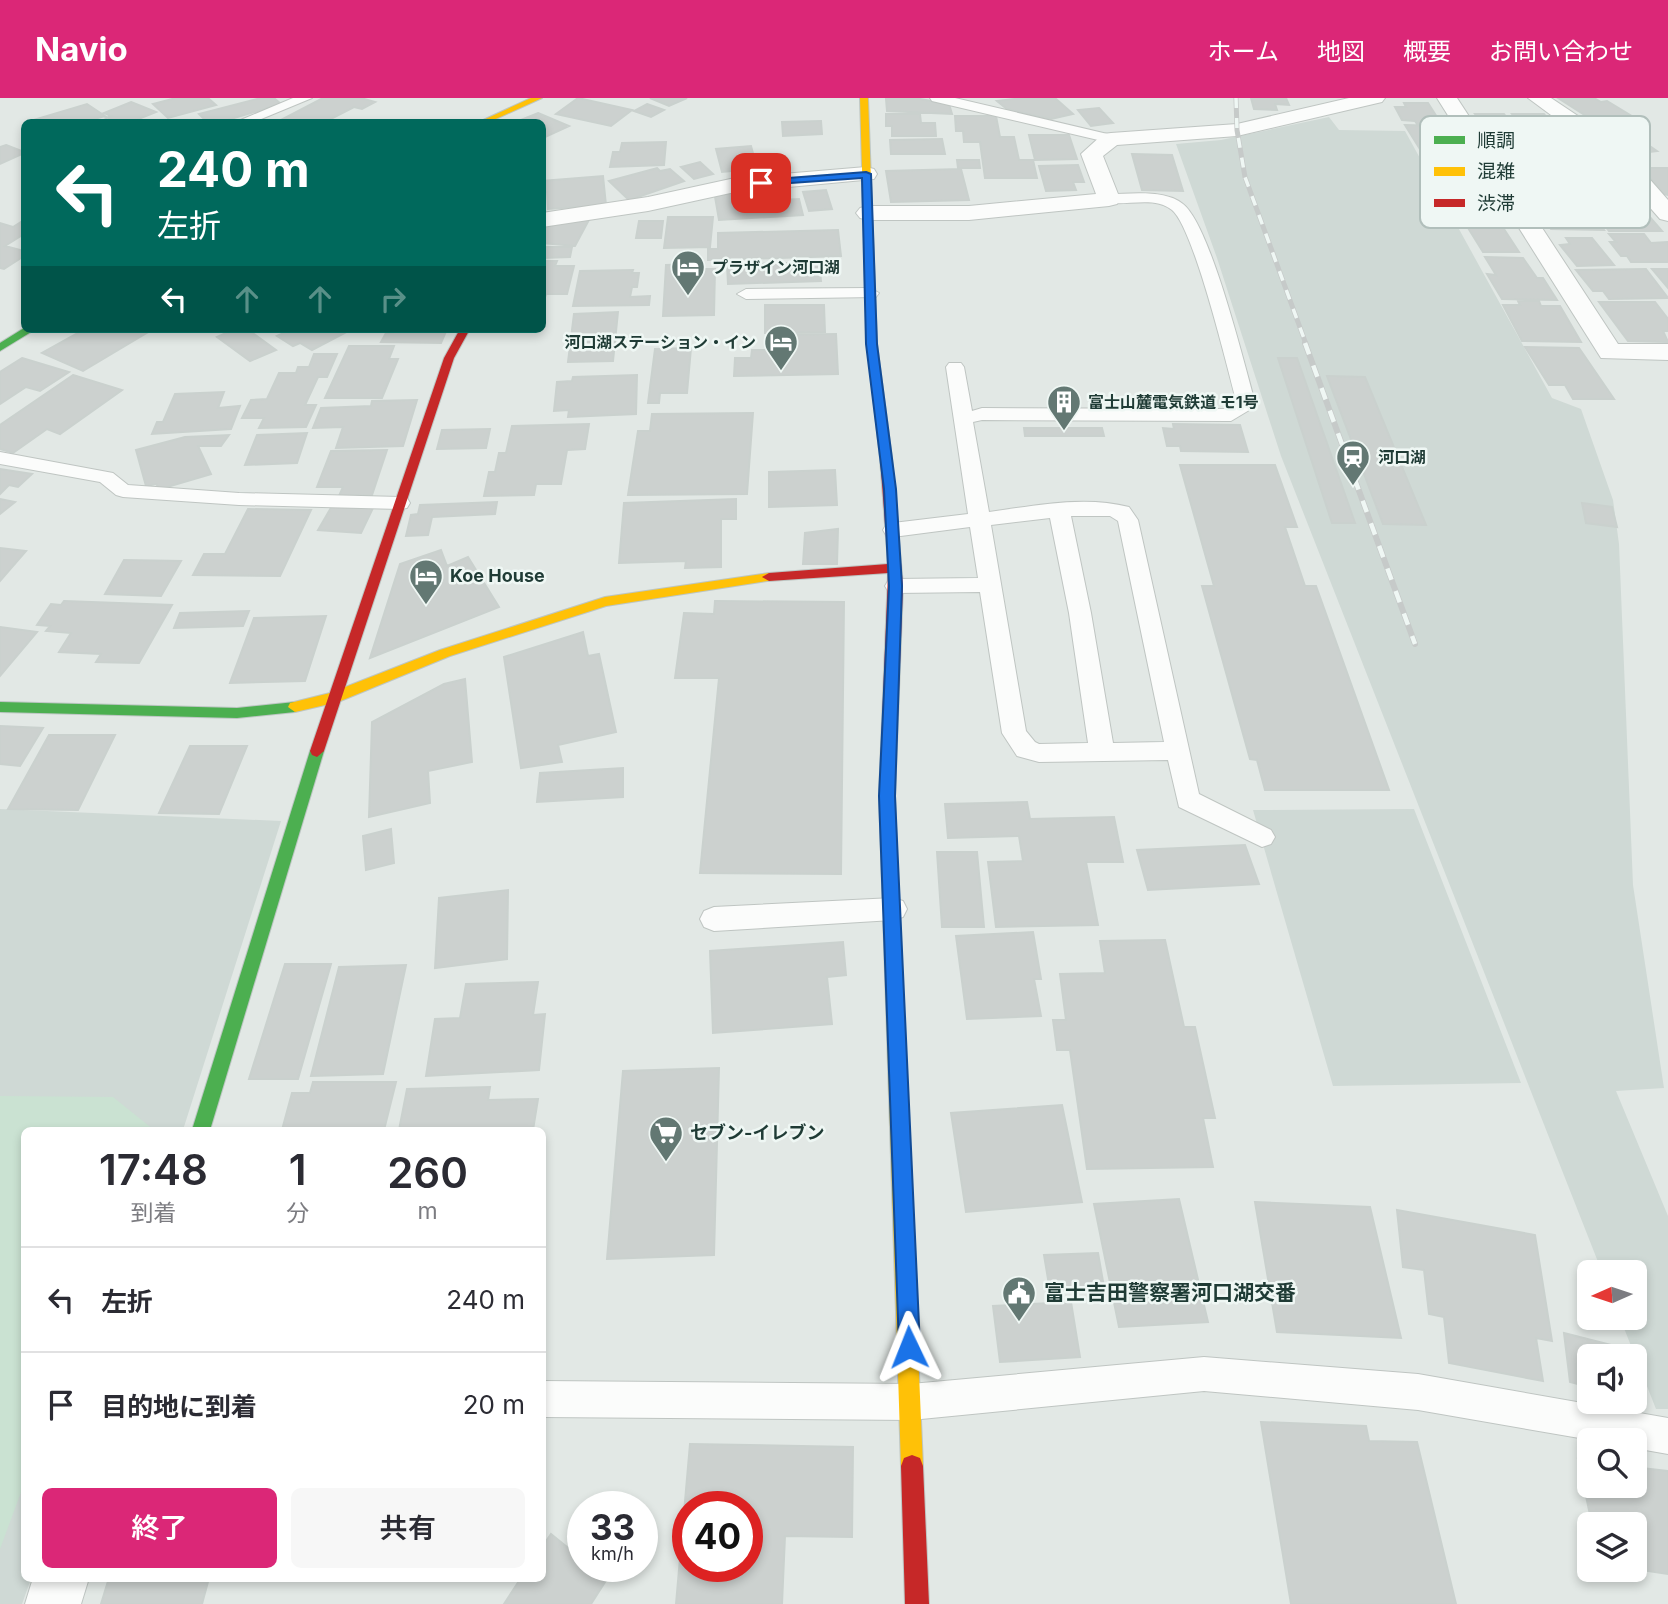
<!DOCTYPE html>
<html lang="ja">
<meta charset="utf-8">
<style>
:root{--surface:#fff;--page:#f7f7f7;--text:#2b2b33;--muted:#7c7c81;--line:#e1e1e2;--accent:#db2777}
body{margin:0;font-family:Inter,"Noto Sans JP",sans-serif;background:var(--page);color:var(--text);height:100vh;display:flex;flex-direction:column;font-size:26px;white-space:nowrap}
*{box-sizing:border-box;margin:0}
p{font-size:23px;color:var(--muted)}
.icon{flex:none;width:38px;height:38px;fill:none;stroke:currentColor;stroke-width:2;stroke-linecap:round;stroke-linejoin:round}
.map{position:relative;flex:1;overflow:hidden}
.details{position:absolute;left:21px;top:1029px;width:525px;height:455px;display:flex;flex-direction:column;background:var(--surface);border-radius:10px;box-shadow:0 4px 10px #0003}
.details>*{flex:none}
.top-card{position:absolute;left:21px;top:21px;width:525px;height:214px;border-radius:10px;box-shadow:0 4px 10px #0003;background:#00695c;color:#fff;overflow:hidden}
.needle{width:46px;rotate:267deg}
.fabs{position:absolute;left:1577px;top:1162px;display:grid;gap:14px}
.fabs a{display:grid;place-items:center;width:70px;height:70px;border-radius:10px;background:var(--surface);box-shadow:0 4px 10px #0003;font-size:35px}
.speed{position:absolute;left:567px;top:1393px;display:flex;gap:14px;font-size:35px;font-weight:700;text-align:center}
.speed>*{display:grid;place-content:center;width:91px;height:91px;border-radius:50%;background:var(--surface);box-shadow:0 4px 10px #0003;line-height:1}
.speed small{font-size:18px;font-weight:400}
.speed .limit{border:10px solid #d22;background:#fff;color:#111}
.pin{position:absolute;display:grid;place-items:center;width:60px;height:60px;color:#fff;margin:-30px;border-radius:14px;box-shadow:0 4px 10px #0006}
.me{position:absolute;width:77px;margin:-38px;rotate:358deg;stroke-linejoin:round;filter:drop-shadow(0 0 5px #0008)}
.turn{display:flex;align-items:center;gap:24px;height:147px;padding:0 21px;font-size:32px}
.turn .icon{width:91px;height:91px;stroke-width:2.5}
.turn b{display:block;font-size:49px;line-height:60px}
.lanes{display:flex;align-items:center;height:66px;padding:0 21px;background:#0003;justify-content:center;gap:35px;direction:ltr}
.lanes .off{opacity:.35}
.eta{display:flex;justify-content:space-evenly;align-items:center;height:119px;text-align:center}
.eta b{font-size:42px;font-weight:600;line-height:49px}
.button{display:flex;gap:14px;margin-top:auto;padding:14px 21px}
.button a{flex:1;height:80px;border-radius:10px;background:var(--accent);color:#fff;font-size:28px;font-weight:600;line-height:80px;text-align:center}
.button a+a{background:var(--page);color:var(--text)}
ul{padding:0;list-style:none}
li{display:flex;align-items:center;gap:21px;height:105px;padding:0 21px;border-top:2px solid var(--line)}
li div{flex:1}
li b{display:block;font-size:26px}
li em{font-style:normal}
header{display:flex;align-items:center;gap:42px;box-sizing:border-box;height:98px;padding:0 35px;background:var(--accent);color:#fff}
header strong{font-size:33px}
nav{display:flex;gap:38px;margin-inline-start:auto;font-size:24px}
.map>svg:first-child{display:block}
</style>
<header>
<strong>Navio</strong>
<nav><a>ホーム</a><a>地図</a><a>概要</a><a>お問い合わせ</a></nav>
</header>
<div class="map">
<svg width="1668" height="1506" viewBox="0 0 1668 1506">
<rect width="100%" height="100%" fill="#e2e8e5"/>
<path fill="#cfd9d5" d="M1329,19L1339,32L1405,33L1552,300L1581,311L1613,402L1619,446L1633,787L1664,990L1616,993L1668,1118V1311H1656L1620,1220H1634V1174H1602L1281,358L1217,160L1176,46L1221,42Z
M0,711L281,723L183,1032H24V1480L31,1481L22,1506H0Z
M1414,711L1521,985L1333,988L1253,712Z"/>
<path fill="#cae2d2" d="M0,998L113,999L154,1032H24V1386L0,1451Z"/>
<path fill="#ccd1cf" stroke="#cad1ce" stroke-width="2" fill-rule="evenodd" d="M176,0H208L216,7L168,20L153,6Z
M261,0H274L281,6L221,24L214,21L206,23L199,16Z
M323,0H361L375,4L362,11L354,9L325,24L281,22Z
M578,0L632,12L611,28L556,16Z
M650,0H687L669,8Z
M1023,0H1055L1073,16L1051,21L1007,11L997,3Z
M1251,0H1286L1289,7L1275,6L1277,12L1254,11Z
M1558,0H1594L1601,4L1607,3L1630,17L1594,23Z
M886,1H920L949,6L952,16L887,13Z
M131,4L156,14L131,24H113H115L106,20L111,18L104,15Z
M1404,5H1428L1442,27L1417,26L1415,23L1402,22L1395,9H1406Z
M87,6L105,18L83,24H27Z
M647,6L664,12L651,19L634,13Z
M1099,10L1113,25L1091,28L1078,12Z
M538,15L569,28L545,39L542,24H516Z
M886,16H920L921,25H935L936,38H892V28H886Z
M1475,16H1504L1517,34H1488Z
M1512,16H1544L1554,29H1564L1569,35L1525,34Z
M955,18H996L1000,39H1014L1019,62H1033L1037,80H985L980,44H964L963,33H956Z
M821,23L822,36L783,38L782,24Z
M1615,24L1657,53L1641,55L1600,25Z
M1405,27L1442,28L1449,37L1441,38L1448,48H1459L1464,57L1423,56Z
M1029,37H1069L1077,61L1035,62Z
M942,41L945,56H891L890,42Z
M666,44L664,67L610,69L613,54H620L622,45Z
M6,47L24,54V55L0,66V49Z
M751,48L754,59L765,58L771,74L754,75L752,71L722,74L716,51Z
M1132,56L1172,57L1183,93L1142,92Z
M957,62H979L980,70H958Z
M700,64L713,76L694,81L681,69Z
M1078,67L1084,84H1073L1076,92L1046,93L1039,68Z
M657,70L660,73L670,71L684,83L629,102L609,83Z
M1642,70H1668V97L1664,96Z
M961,71L969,102L891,104L886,73Z
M603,78L606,107L548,111L547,94H542V83Z
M779,89L782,102L799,101L803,117L719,122L714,93Z
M826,92L832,111L809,113L803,94Z
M1593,99H1610L1613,103H1619L1627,111H1636L1641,118H1649L1662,133H1609L1585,103L1596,102Z
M1544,113L1584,114L1587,117H1593L1604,132L1551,131L1544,121H1549Z
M591,118L575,148L542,145V125Z
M668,119H713L710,149L664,150Z
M24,122V136L5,148L24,153V158L4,171L0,170V125L13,129Z
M639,123H663L661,140H636Z
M1465,125H1500L1519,154H1483Z
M838,132L841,158L708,162V151H718V135Z
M1609,136H1644L1651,145L1668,144V164H1631L1627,158H1621L1610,144H1616Z
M1566,140H1592L1614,167L1577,168L1560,147L1570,146Z
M542,149H572L570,159L542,160Z
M1485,159L1523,160L1537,180H1543L1557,202L1502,201L1487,176L1496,177Z
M542,163H557L555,168H574L567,196H546L542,209Z
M819,164L821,183L728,186L727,167Z
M698,166V171H715L714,217L663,218L666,167Z
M1646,171L1668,200L1609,201L1603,193H1593L1576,172Z
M1652,171H1668V190Z
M633,172L632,175H639L637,189H632L630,199L650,198L649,207L573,208L580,173Z
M1518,203H1539L1541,208H1560L1581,244L1522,243L1503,207H1520Z
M1599,204H1655L1668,221V233H1663L1668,244L1628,243Z
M765,207H824L825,234L765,235Z
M618,214L613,263L568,264L574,216Z
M85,231H145L150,233L83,273L42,255Z
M235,231H247L276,252L250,263L217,239Z
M277,231H352L312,252L300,245L293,248L277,238L284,235Z
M395,231H456H447L441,245L381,244L386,235H393Z
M836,236L838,276L734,278L735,260H751L752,252H769V237Z
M349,248H394L389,261H398L382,300H325Z
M1525,249L1579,250L1614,301H1573L1565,287H1549Z
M691,250L687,295H660L659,305H648L655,251Z
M314,256H337L327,279H318L305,307H316L306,329L259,330L264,320H242L251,302L267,301L279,275H296L298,269H309Z
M22,260L69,274L40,293L26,289L0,306V274Z
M1278,260H1297L1355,425H1332Z
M73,277L122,292L60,336L47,331L13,355L0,351V327Z
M637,277L636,316L568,319L569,312L554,313L557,284L572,283L573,279Z
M1327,278L1365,279L1426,427L1383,426Z
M224,294L218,310L240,308L231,331L152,336L157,324H163L175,296Z
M417,302L403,348L336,350L343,329L313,330L321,310L371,308L372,303Z
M753,315L747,396L628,397L638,333H650L652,316Z
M589,326L585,351L567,352L561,386H536L534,397L484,398L489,374H495L499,355H506L512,328Z
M1173,326L1240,327L1248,354L1181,353L1180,348H1167L1163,330L1174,331Z
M1024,330H1102L1104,338H1025Z
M490,331L486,350L437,351L442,332Z
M307,335L297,365L245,367L257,337Z
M229,337L221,348H198L211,376L160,391L156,386L146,388L136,352L185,339Z
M387,352L372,397L339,398L343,389H317L331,353Z
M1180,367H1275L1297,429H1285L1305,488H1316L1389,692H1265L1257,662L1250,661L1202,488H1214Z
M0,371L32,376L18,389L9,387L0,396Z
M835,372L837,407L769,409V374Z
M0,401L15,404L0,416Z
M736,401V421H721V469L685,470L686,463L619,465L624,405Z
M497,404L495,416L432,419L428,437L406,438L411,417L418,416L420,407Z
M1582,405L1612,409L1617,429L1586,425Z
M332,408L373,410L361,435L318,432Z
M248,411L311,412L280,478L193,477L204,456H225Z
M838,431L837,466H803L805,435Z
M0,450L26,453L0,483Z
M441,452L447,468L468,459L499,509L370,560L400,466Z
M124,462L181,463L161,498L105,496Z
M64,503L172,507L139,565L96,564L101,556L59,554L71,535L46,533L50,528L37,527L51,506L61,507Z
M715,503L844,504L841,776L700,775L719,580H675L684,515L714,516Z
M249,513L243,528L174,530L180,515Z
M326,518L305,583L230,585L254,520Z
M0,529L37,534L0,578Z
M583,534L588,558L599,556L616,634L558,647L562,664L521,670L504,559Z
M465,581L472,664L428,673L430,705L369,719L372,624L444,586Z
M0,628L43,630L20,668L0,666Z
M49,637H115L78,712L8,711Z
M190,648H247L219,716L159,715Z
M623,670V699L537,704L540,675Z
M1027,704L1030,721L1114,719L1123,764H1086L1098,827L996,829L988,764L1023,763L1019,738L948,740L945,706Z
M391,731L394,765L366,772L363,738Z
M1245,747L1259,786L1148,792L1137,752Z
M937,754H977L984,829H942Z
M508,792L507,861L435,870L439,800Z
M1033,834L1041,881H1034L1041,918L967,921L956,838Z
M1165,842L1184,929H1195L1215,1020H1203L1213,1069L1087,1071L1070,952H1057L1053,922H1066L1060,876L1105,875L1100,843Z
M843,844L846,877L827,879L832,926L713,935L710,853Z
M285,866H331L298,981H249Z
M406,867L383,976L311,978L339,869Z
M538,884L533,917L545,916L539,972L426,978L435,921L460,920L466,886Z
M719,970L714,1157L607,1161L623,973Z
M313,984H396L384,1032H282L292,995H310Z
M490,989L488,1002L538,1001L533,1032H399L407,991Z
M1062,1007L1082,1104L966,1114L951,1015Z
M1179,1101L1208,1224L1119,1229L1094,1106Z
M1255,1104L1370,1109L1401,1240L1277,1234Z
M1397,1112L1535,1137L1552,1243L1536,1240L1543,1283L1449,1265L1444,1219L1429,1216L1424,1172L1403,1169Z
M1098,1155L1104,1189L1050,1193L1044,1157Z
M1071,1204L1080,1259L1000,1264L993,1208Z
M1564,1235L1631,1252L1632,1258H1589V1289L1570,1284Z
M1261,1324L1366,1328L1369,1343L1417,1344L1456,1506H1291Z
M690,1346L853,1349L852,1439L785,1438L782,1506H676ZM688,1409H747V1468H688Z
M1578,1361L1589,1363V1388H1634V1369L1668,1373V1476L1634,1471V1426H1592Z
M551,1436L583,1462V1468H591L607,1481L591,1506H504L521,1480H542V1449Z
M109,1480H209L202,1506H101Z"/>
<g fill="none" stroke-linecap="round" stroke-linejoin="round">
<g stroke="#bfc5c2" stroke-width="2">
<path id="lane" d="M293,0H312L254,24H236Z
M930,0H955L1116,38L1118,41L1111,45L932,3Z
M1109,96C1131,96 1165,91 1183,106C1211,128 1245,269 1256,308L1231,323L982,322L973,324L989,414C1034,408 1084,397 1129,409L1138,422L1199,696L1271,732L1275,739L1271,746L1262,749L1179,709L1168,662L1039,664L1017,658L1002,635L980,494L896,495L888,493L885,488L888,483L896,481L978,480L970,429L893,439L886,437L883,432L886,427L893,425L968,416L946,269L949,265H961L964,269L972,313L982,310L1227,311L1237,306C1228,272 1194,130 1172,112C1154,97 1124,109 1104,104L1101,101ZM1071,418H1110L1118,423L1164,644L1113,645L1091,515ZM1050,420L1069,515L1088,645L1039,646L1035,644L1026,633L991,427Z
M870,190L879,195L876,199L746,201L737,196L746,191Z
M0,354L113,375L128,387L239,395L400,399L407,400L410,405L407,410L400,411L239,407L123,399L116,397L100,384L0,366Z
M893,800L903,803L907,811L903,819L893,822L714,833L704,829L700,821L704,813L714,809Z
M1204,1259L1418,1276L1668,1320V1356L1634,1350V1342H1591L1418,1312L1204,1293L911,1322L542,1319V1283L911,1286Z"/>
</g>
<g stroke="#bfc5c2" stroke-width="2">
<path id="street" d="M1349,0H1385L1382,4L1237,38L1117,47L1103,58L1120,101L1117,106L1109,108L969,122H868L860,120L856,115L860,110L868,108H969L1096,96L1081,56L1103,36L1111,35L1237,26Z
M1437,0H1457L1618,246H1668V262L1601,260Z
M1528,0H1551L1617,44L1668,102V123L1660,121L1601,54Z
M866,69L874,71L877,76L874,81L735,94L648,113L542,129V115L648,99L735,80Z
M33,1480H89L81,1506H25Z"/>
</g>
<g stroke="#bdc6c3" stroke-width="2">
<path id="fast" d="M24,230L36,231L0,253V245Z
M0,604L237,610L295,604L302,609L295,614L237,620L0,614Z
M317,647L324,653L210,1032H192L310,653Z"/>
</g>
<g stroke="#bdc6c3" stroke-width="2">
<path id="slow" d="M531,0H542L489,24H479Z
M860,0H868L877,246L892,360L886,364L880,360L867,246Z
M769,475L774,476V482L606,508L450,558L338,604L295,614L288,609L290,605L330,595L440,552L605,499Z
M891,807L897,809L899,814L923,1368L920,1376L912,1379L904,1376L901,1368L883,814L885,809Z"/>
</g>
<g stroke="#bdc6c3" stroke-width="2">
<path id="jam" d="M460,231H470L454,260L324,653L317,659L312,657L310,653L444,260Z
M886,356L892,360L903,488L895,698L899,814L897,819L891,821L885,819L883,814L879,698L888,475L769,483L762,479L769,475L888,466L880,360Z
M912,1357L920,1360L923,1368L929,1506H905L901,1368L904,1360Z"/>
</g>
<use href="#lane" fill="#fbfcfb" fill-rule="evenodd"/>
<use href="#street" fill="#fbfcfb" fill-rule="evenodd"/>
<use href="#fast" fill="#4caf50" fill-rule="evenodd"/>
<use href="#slow" fill="#ffc107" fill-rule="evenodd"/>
<use href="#jam" fill="#c62828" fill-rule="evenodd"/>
<g stroke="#c6cac9" stroke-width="5">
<path id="rail-far1" d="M1236,0L1237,32L1245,79L1306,246"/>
</g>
<g stroke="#c6cac9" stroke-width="6">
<path id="rail" d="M1305,245L1415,546"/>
</g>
<use href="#rail-far1" stroke="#eff7f4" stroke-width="3.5" stroke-dasharray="10" stroke-linecap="butt"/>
<use href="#rail" stroke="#eff7f4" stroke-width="4.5" stroke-dasharray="12" stroke-linecap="butt"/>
</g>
<path fill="#1a73e8" stroke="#114b97" stroke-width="2" d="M866,74L871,76L877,246L896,391L902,488L895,698L920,1249L917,1256L909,1259L902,1256L899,1249L879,698L889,488L884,391L866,246L862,80L761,87L757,85L761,82Z"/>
<defs>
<g id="hotel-pin" transform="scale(1.75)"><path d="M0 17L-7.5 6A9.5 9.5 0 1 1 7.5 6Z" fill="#637873" stroke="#eff7f4"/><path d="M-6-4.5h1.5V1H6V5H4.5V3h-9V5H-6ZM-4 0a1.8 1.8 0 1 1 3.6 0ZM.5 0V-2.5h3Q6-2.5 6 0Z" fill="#fff"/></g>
<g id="building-pin" transform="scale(1.75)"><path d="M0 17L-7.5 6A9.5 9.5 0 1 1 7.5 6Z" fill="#637873" stroke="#eff7f4"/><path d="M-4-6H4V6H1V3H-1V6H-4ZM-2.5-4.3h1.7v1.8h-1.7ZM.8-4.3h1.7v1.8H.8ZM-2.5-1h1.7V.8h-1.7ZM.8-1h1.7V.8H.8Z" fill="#fff"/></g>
<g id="station-pin" transform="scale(1.75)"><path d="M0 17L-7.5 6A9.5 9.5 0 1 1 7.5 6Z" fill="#637873" stroke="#eff7f4"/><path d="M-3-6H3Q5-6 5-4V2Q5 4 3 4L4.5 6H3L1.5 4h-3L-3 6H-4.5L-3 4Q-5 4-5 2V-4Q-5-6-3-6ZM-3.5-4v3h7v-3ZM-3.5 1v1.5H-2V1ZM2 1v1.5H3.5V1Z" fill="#fff"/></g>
<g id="supermarket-pin" transform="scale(1.75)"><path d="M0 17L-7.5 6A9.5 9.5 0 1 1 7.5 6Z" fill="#637873" stroke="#eff7f4"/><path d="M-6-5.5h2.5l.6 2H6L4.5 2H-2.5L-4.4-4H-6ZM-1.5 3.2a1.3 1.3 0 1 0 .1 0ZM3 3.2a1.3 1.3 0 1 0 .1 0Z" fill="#fff"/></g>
<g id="civic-pin" transform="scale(1.75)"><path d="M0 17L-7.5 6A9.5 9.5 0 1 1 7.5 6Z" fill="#637873" stroke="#eff7f4"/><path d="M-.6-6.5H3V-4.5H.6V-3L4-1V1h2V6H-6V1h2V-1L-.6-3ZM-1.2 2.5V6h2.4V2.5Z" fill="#fff"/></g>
</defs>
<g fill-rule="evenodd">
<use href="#hotel-pin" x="688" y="169"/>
<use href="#hotel-pin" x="781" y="244"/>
<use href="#building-pin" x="1064" y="304"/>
<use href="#station-pin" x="1353" y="359"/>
<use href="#hotel-pin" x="426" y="478"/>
<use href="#supermarket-pin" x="666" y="1035"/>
<use href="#civic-pin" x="1019" y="1195"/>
</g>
<g text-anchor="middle" stroke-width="5" stroke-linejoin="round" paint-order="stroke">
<g font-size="16" font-weight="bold" fill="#1f3b35" stroke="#eff7f4" text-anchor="start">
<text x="712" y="175">プラザイン河口湖</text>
<text x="756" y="250" text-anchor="end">河口湖ステーション・イン</text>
<text x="1088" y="310">富士山麓電気鉄道 モ1号</text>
<text x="1378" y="365">河口湖</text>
</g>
<g font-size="18" font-weight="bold" fill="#1f3b35" stroke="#eff7f4" text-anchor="start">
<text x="450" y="484">Koe House</text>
<text x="690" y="1041">セブン-イレブン</text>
</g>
<g font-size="21" font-weight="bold" fill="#1f3b35" stroke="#eff7f4" text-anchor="start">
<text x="1044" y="1202">富士吉田警察署河口湖交番</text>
</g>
</g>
<rect x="1420" y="18" width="230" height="112" rx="10" fill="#eff7f4" stroke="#b1bfbb" stroke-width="2"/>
<rect x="1434" y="38" width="31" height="8" fill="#4caf50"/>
<rect x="1434" y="69" width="31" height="9" fill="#ffc107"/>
<rect x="1434" y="101" width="31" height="8" fill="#c62828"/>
<g font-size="19" fill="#1f3b35">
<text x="1477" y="49">順調</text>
<text x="1477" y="80">混雑</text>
<text x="1477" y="112">渋滞</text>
</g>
</svg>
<div class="fabs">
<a><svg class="needle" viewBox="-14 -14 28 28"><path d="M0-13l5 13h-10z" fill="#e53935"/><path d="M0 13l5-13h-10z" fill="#7c7c81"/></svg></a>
<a><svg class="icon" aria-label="sound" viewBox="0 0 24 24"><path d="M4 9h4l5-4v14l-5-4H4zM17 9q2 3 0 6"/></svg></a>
<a><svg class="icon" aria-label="search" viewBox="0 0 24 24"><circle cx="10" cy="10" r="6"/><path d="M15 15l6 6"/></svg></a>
<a><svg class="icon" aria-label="layers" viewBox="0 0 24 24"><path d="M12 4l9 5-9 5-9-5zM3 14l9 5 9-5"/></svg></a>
</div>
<div class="speed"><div>33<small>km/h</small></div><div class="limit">40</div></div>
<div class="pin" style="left:761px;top:85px;background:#d93025"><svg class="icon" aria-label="arrive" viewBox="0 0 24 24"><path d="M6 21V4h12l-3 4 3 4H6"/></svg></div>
<svg class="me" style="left:909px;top:1249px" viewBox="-20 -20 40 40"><path d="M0-17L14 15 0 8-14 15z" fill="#1a73e8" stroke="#fff" stroke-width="4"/></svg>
<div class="top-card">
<div class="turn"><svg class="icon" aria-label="left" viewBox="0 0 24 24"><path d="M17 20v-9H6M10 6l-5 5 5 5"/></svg><div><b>240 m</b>左折</div></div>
<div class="lanes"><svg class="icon" aria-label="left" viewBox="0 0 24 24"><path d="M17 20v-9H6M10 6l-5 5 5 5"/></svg><svg class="icon off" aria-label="ahead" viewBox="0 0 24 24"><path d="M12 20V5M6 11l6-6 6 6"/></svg><svg class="icon off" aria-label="ahead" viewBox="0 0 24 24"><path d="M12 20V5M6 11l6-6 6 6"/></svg><svg class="icon off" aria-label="right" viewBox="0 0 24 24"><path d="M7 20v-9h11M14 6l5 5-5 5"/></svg></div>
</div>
<section class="details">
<div class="eta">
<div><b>17:48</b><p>到着</p></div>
<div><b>1</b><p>分</p></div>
<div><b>260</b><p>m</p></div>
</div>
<ul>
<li><svg class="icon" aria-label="left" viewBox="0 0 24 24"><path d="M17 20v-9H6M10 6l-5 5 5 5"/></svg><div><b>左折</b></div><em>240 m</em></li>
<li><svg class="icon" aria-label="arrive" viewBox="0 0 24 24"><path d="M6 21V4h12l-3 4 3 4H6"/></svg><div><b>目的地に到着</b></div><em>20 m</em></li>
</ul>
<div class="button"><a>終了</a><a>共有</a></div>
</section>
</div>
